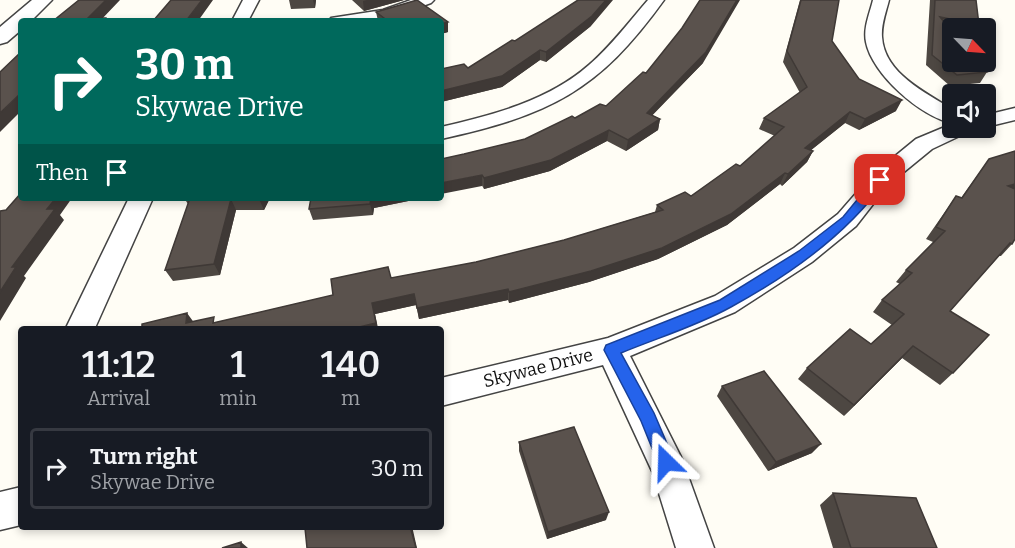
<!DOCTYPE html>
<style>
:root{--surface:#171b24;--page:#20242c;--text:#f1f3f6;--muted:#9ea1a6;--line:#363941}
body{margin:0;font-family:Bitter,serif;background:var(--page);color:var(--text);height:100vh;display:flex;flex-direction:column;font-size:22px;white-space:nowrap}
*{box-sizing:border-box;margin:0}
p{font-size:20px;color:var(--muted)}
.icon{flex:none;width:33px;height:33px;fill:none;stroke:currentColor;stroke-width:2;stroke-linecap:round;stroke-linejoin:round}
.map{position:relative;flex:1;overflow:hidden}
.drawer{position:absolute;left:18px;top:326px;width:426px;height:204px;display:flex;flex-direction:column;background:var(--surface);border-radius:6px;box-shadow:0 3px 9px #0003}
.drawer>*{flex:none}
.hud{position:absolute;left:18px;top:18px;width:426px;height:183px;border-radius:6px;box-shadow:0 3px 9px #0003;background:#00695c;color:#fff;overflow:hidden}
.needle{width:39px;rotate:115deg}
.fabs{position:absolute;left:942px;top:18px;display:grid;gap:12px}
.fabs a{display:grid;place-items:center;width:54px;height:54px;border-radius:6px;background:var(--surface);box-shadow:0 3px 9px #0003;font-size:30px}
.pin{position:absolute;display:grid;place-items:center;width:51px;height:51px;color:#fff;margin:-26px;border-radius:12px;box-shadow:0 3px 9px #0006}
.me{position:absolute;width:66px;margin:-33px;rotate:338deg;stroke-linejoin:round;filter:drop-shadow(0 0 4px #0008)}
.turn{display:flex;align-items:center;gap:21px;height:126px;padding:0 18px;font-size:27px}
.turn .icon{width:78px;height:78px;stroke-width:2.5}
.turn b{display:block;font-size:42px;line-height:51px}
.then{display:flex;align-items:center;height:57px;padding:0 18px;background:#0003;gap:12px;font-size:22px}
.eta{display:flex;justify-content:space-evenly;align-items:center;height:102px;text-align:center}
.eta b{font-size:36px;font-weight:600;line-height:42px}
ul{padding:0;list-style:none}
li{display:flex;align-items:center;gap:18px;height:81px;margin:0 12px 9px;padding:0 6px;border:3px solid var(--line);border-radius:6px}
li div{flex:1}
li b{display:block;font-size:22px}
li em{font-style:normal}
.map>svg:first-child{display:block}
</style>
<div class="map">
<svg width="1015" height="548" viewBox="0 0 1015 548">
<rect width="100%" height="100%" fill="#fffdf5"/>
<g fill="none" stroke-linecap="round" stroke-linejoin="round">
<g stroke="#444" stroke-width="3">
<path id="minor" d="M243,0H259L248,21H232Z
M411,0H434L431,3L386,19L329,21L331,18L383,10Z
M648,0H664C598,92 549,115 441,139V127C493,115 548,101 589,65C611,46 629,22 648,0Z
M873,0H889C886,12 881,25 882,37C884,73 926,93 952,109V123C921,117 872,74 866,42C863,28 870,13 873,0Z
M1015,108V120L986,127V115Z
M952,124V128H971L968,132L932,149L888,185L856,226L812,262L735,312L630,356L682,459L714,548H676L652,471L603,365L441,406V378L608,338L715,296L794,248L838,214L872,175L916,139Z
M129,198H153L95,328H66Z
M21,487V525L0,530V492Z"/>
</g>
<g stroke="#444" stroke-width="3">
<path id="tertiary" d="M32,0H52L31,21H21V30L7,42L0,44V27Z"/>
</g>
<use href="#minor" fill="#fff" fill-rule="evenodd"/>
<use href="#tertiary" fill="#fff" fill-rule="evenodd"/>
</g>
<path fill="#4d4742" d="M289,0H316L315,8L291,9Z
M352,0H404L364,11Z
M800,0H839L832,41L859,79L896,111L859,130L845,123L811,150L813,151L807,162L782,186L780,184L727,225L658,259L589,282L509,303L508,300L419,319L416,305L375,314L142,328L193,322H217L333,295L391,278L476,262L564,240L655,212L657,205L691,196L740,166L775,136L759,129L764,118L800,93L783,62Z
M930,0H976L979,25L977,28H952V31L951,30L987,72L980,83L950,86L926,65Z
M376,12L448,22V32L441,34V21H378Z
M591,26L546,62L540,60L502,87L441,102V69L468,68L515,41Z
M703,63L652,115L660,119L658,130L626,151L607,141L550,171L484,189L464,154L525,139L606,106L646,73Z
M989,159L1012,244L1001,256H999L950,311L953,373L940,385L902,358L844,416L798,379L807,368L871,344L892,325L873,312L882,300L900,284L896,282L906,270L933,242L926,239L956,196L961,198Z
M184,198H270L264,210H236L220,275L173,281L165,270L188,204Z
M311,198H423L374,208L373,215L313,220L309,209Z
M722,386L812,453L768,471L717,396Z
M519,442L606,520L547,539L519,451Z
M833,493L937,548H833L820,505Z"/>
<path fill="#3f3936" d="M106,0H120L100,21L88,18Z
M202,0H213L198,21H186Z
M313,0H316L315,8Z
M367,0H404L364,11L363,1Z
M606,0H613L591,26L546,62V52Z
M737,0H740L703,63L644,124L647,113Z
M448,22V32L441,34V24Z
M540,50V60L502,87L441,102V91Z
M21,93V111L0,132V113Z
M902,100L896,111L859,130L865,119Z
M850,112L845,123L800,159L805,148Z
M660,119L658,130L626,151L628,140Z
M609,130L607,141L550,171L484,189V178Z
M813,151L807,162L782,186L788,174Z
M785,173L780,184L727,225L658,259L589,282L509,303V292Z
M482,175V186L441,194V183Z
M1015,184V193L1008,186Z
M56,198H72L60,215L64,220L24,276L26,278L0,321V292L12,267L47,209Z
M260,198H270L264,210L259,199Z
M371,198H423L374,208L373,215L370,204Z
M231,199L236,210L220,275L214,264Z
M508,289V300L419,319L417,308Z
M414,294L416,305L375,314L378,328H355L372,303Z
M187,313L195,324L186,323Z
M913,346L902,358L844,416L854,405Z
M821,444L812,453L768,471L776,462Z
M609,512L606,520L547,539L548,532Z
M410,526H412L417,548H416Z
M241,542L248,548H241Z"/>
<path fill="#5a524d" stroke="#3f3936" stroke-width="1.5" d="M79,0H106L88,18H105L101,21H53Z
M171,0H202L186,21H153Z
M417,0L448,22L441,24V21H388L376,12Z
M578,0H606L592,16L546,52L540,50L502,76L441,91V69L464,64L468,68L512,40L515,41Z
M700,0H737L706,52L647,113L660,119L628,140L609,130L551,160L484,178L482,175L441,183V159L464,154L525,139L572,116L575,118L600,104L606,106L643,72L646,73L682,28Z
M801,0H839L832,41L859,79L902,100L865,119L850,112L805,148L813,151L788,174L785,173L731,214L662,248L591,271L509,292L508,289L417,308L414,294L372,303L376,323L355,328H142V324L187,313L186,323L214,317L213,323L333,295L331,279L388,267L391,278L476,262L564,240L663,210L657,205L685,192L691,196L736,164L740,166L784,127L764,118L807,87L787,51Z
M935,0H976L979,25L940,17L952,32V62H978L987,72L957,75L932,55Z
M21,52V93L0,113V72Z
M1015,151V184L1008,186L1015,189V239L1012,244L1010,243L950,311L989,335L953,373L913,346L854,405L807,368L850,329L871,344L904,314L882,300L912,273L906,270L945,231L936,227L956,196L962,198L989,159Z
M21,193V198H56L47,209H55L12,267H16L0,292V211L6,210Z
M190,198H260L259,199H231L214,264L165,270Z
M311,198H371L370,204L309,209Z
M764,371L821,444L776,462L722,386Z
M574,427L609,512L548,532L519,442Z
M833,493L916,498L937,548H851Z
M311,526H410L416,548H307L305,528Z
M241,542V548H222Z"/>
<path fill="#2563eb" stroke="#184099" stroke-width="1.5" d="M880,176L886,180C847,235 790,275 731,307C697,326 657,338 621,353L654,413L675,462L673,468L666,470L660,468L641,421L604,350L606,345L720,300L799,251L843,217L876,177Z"/>
<g text-anchor="middle" stroke-width="6" stroke-linejoin="round" paint-order="stroke">
<g font-size="18" fill="#111" stroke="#fff">
<text transform="translate(538 368) rotate(-14)" y="6">Skywae Drive</text>
</g>
</g>
</svg>
<div class="fabs">
<a><svg class="needle" viewBox="-14 -14 28 28"><path d="M0-13l5 13h-10z" fill="#e53935"/><path d="M0 13l5-13h-10z" fill="#9ea1a6"/></svg></a>
<a><svg class="icon" aria-label="sound" viewBox="0 0 24 24"><path d="M4 9h4l5-4v14l-5-4H4zM17 9q2 3 0 6"/></svg></a>
</div>
<div class="pin" style="left:880px;top:180px;background:#d93025"><svg class="icon" aria-label="arrive" viewBox="0 0 24 24"><path d="M6 21V4h12l-3 4 3 4H6"/></svg></div>
<svg class="me" style="left:666px;top:462px" viewBox="-20 -20 40 40"><path d="M0-17L14 15 0 8-14 15z" fill="#2563eb" stroke="#fff" stroke-width="4"/></svg>
<div class="hud">
<div class="turn"><svg class="icon" aria-label="right" viewBox="0 0 24 24"><path d="M7 20v-9h11M14 6l5 5-5 5"/></svg><div><b>30 m</b>Skywae Drive</div></div>
<div class="then">Then<svg class="icon" aria-label="arrive" viewBox="0 0 24 24"><path d="M6 21V4h12l-3 4 3 4H6"/></svg></div>
</div>
<section class="drawer">
<div class="eta">
<div><b>11:12</b><p>Arrival</p></div>
<div><b>1</b><p>min</p></div>
<div><b>140</b><p>m</p></div>
</div>
<ul>
<li><svg class="icon" aria-label="right" viewBox="0 0 24 24"><path d="M7 20v-9h11M14 6l5 5-5 5"/></svg><div><b>Turn right</b><p>Skywae Drive</p></div><em>30 m</em></li>
</ul>
</section>
</div>
